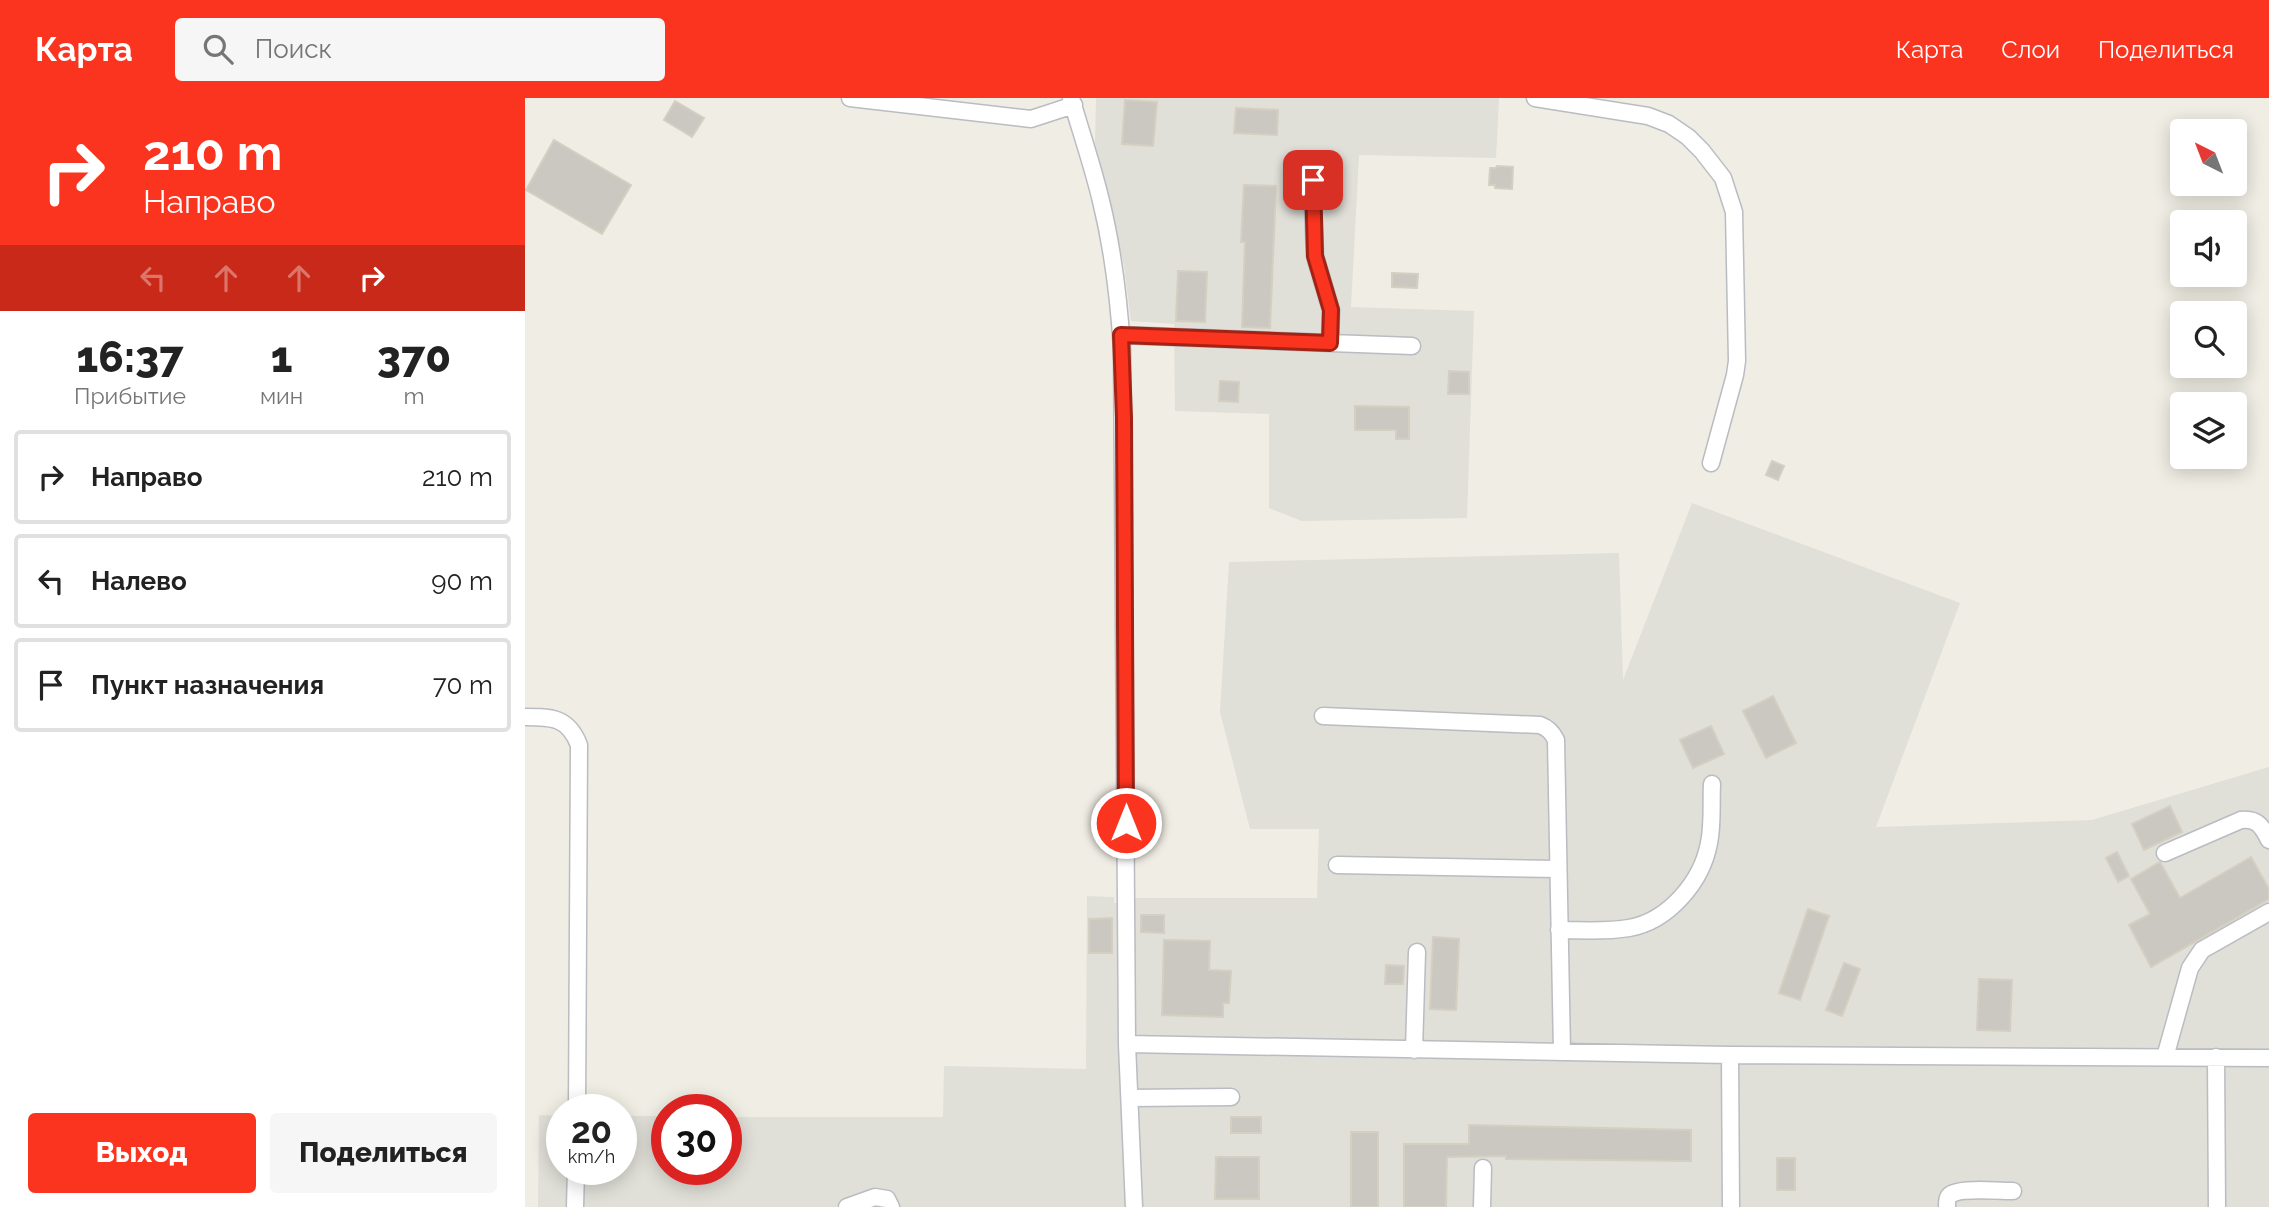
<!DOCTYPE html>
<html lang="ru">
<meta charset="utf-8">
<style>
:root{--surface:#fff;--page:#f6f6f6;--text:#222;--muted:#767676;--line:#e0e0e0;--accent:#fb341f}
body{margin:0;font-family:Raleway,sans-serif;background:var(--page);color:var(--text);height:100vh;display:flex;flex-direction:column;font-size:26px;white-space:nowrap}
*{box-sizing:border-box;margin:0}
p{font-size:23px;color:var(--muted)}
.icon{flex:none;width:38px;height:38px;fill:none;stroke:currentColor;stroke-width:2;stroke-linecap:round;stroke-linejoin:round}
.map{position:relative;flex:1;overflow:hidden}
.sheet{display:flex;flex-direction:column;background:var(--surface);width:525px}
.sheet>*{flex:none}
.hud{background:#fb341f;color:#fff;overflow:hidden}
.needle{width:46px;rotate:318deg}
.tools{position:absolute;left:1645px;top:21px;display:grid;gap:14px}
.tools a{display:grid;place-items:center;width:77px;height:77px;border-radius:7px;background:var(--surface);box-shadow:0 4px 18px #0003;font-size:35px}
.speed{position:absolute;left:21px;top:996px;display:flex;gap:14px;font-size:35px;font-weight:700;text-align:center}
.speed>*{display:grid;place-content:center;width:91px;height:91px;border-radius:50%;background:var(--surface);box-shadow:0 4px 18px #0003;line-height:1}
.speed small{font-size:18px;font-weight:400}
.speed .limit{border:10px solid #d22;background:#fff;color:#111}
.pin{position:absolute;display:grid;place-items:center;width:60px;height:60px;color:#fff;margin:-30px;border-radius:14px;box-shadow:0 4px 10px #0006}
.me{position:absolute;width:77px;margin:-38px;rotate:0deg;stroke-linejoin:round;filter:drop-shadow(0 0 5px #0008)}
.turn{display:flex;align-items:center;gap:24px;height:147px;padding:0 28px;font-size:32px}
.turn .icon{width:91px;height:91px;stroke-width:2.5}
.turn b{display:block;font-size:49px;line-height:60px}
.lanes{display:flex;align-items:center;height:66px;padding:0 28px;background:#0003;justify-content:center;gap:35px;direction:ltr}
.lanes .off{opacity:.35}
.eta{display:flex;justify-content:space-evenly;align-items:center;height:119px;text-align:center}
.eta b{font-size:42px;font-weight:800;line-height:49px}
.button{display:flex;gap:14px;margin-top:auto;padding:14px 28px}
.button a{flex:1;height:80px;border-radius:7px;background:var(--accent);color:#fff;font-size:28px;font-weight:800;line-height:80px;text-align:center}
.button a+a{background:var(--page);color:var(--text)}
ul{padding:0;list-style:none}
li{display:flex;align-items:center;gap:21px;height:94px;margin:0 14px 10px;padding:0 14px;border:4px solid var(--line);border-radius:7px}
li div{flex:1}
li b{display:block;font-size:26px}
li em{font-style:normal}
header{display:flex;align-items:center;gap:42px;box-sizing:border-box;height:98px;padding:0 35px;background:var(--accent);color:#fff}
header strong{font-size:33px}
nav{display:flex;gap:38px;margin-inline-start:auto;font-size:24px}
.search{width:490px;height:63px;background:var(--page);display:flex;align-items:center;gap:18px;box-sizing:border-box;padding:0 24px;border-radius:7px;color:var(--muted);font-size:26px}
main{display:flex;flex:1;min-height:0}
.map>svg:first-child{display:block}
</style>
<header>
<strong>Карта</strong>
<div class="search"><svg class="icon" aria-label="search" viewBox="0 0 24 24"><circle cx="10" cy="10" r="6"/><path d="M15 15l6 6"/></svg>Поиск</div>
<nav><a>Карта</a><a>Слои</a><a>Поделиться</a></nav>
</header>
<main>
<section class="sheet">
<div class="hud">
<div class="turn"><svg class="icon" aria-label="right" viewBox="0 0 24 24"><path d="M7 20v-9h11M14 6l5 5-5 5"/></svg><div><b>210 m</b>Направо</div></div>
<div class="lanes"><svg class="icon off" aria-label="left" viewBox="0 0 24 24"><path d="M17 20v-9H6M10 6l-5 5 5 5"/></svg><svg class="icon off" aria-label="ahead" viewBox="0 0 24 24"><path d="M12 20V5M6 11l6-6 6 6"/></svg><svg class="icon off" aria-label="ahead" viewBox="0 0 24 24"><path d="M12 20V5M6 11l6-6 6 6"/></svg><svg class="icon" aria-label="right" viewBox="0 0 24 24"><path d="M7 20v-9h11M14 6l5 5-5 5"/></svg></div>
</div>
<div class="eta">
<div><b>16:37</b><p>Прибытие</p></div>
<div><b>1</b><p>мин</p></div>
<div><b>370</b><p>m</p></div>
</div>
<ul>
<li><svg class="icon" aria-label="right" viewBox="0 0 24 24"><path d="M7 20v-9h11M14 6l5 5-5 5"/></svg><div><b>Направо</b></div><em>210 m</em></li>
<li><svg class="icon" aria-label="left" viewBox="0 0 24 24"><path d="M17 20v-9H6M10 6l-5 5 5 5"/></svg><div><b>Налево</b></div><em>90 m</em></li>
<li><svg class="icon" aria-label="arrive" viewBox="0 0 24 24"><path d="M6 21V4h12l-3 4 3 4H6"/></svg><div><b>Пункт назначения</b></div><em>70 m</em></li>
</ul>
<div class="button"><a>Выход</a><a>Поделиться</a></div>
</section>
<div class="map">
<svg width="1744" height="1109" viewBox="0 0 1744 1109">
<rect width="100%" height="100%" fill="#f0ede4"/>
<path fill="#e0dfd8" d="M571,0H974L971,60L834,57L826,209L949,213L942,420L777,423L744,410V316L650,313L649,226L606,223L599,168L570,45Z
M1167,405L1435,505L1351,729L1567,722L1744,669V1109H13L14,1017L37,1018V1071H96V1018H142V1071H201V1019H418L419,968L561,971L562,798L589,799V805L602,806L609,800H792L794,731H725L695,614L704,464L1094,455L1098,582Z"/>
<path fill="#cbc8c1" stroke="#d5cfc1" stroke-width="2" d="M600,2L632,4L628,48L597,46Z
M150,3L179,20L167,39L139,22Z
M711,10L753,12L752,37L709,35Z
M29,42L106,87L77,136L1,92Z
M972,68L988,69L987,91L970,90V87H964L965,70H971Z
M719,87L751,88L745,230L717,229L720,144H716Z
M653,173L682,174L680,224L651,223Z
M867,175L893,176L892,190L867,189Z
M924,273L944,274V296H923Z
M695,283L714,284L713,304L694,303Z
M830,308L884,309V341H871V332H830Z
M1247,363L1259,368L1253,382L1241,377Z
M1248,598L1271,645L1241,660L1218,613Z
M1186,628L1199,656L1168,670L1155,642Z
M1645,708L1657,734L1619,752L1607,726Z
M1592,754L1604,778L1593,784L1581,760Z
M1726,759L1744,791V801L1626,869L1604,827L1625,816L1606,781L1635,764L1655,800Z
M1283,811L1304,818L1275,902L1254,895Z
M616,817H639V835L616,834Z
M587,820V855H564V821Z
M908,839L934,841L931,912L905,911Z
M639,842L685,843L684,872L706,873L704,905H698V919L637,917Z
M1319,865L1335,871L1317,918L1301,912Z
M861,867L879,868L878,886H860Z
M1454,881L1487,882L1485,933L1452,932Z
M706,1019H736V1035H706Z
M944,1027L1166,1032V1063L981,1061V1058L922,1059L921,1109H879V1046H944Z
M826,1034H853V1109H826Z
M691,1059H734V1101H690Z
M1252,1060H1270V1092H1252Z"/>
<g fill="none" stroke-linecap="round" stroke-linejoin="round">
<g stroke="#b9bcc1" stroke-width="19">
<path id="minor" d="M325,0L506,21L549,7
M546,0C556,34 568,69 576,103C588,152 594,202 597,252L602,946L609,1109
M1010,0L1123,18L1144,26L1163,39L1177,53L1198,80L1209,114L1212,263L1210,277L1186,365
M787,82L790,158L806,212L805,245
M596,237L887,248
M798,618L1015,627C1023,630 1027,634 1031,642L1037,954
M0,619C27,619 43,619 54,647L52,1012
M1640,755L1716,722C1732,720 1737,728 1744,742
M812,767L1033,771
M1034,832C1057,832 1081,834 1104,830C1144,823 1177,783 1184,745C1188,726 1186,705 1187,686
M602,946L1205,957L1744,960
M889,952L892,854
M1205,957L1206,1109
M1640,959L1665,870L1677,852L1744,814
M1691,959L1692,1109
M605,1000L706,999
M50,1109L51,1071
M322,1109L350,1099L362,1101L366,1109
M957,1109L958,1070
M1422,1109C1422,1102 1422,1097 1429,1095C1439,1090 1476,1093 1488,1093"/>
</g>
<use href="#minor" stroke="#fff" stroke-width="16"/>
</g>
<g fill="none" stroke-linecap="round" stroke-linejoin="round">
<g stroke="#a32214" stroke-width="18">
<path id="route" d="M601,725L599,320L596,237L805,245L806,212L790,158L788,82"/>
</g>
<use href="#route" stroke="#fb341f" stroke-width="12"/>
</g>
</svg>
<div class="tools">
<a><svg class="needle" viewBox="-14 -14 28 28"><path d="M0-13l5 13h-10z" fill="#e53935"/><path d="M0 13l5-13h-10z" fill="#767676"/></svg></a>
<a><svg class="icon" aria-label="sound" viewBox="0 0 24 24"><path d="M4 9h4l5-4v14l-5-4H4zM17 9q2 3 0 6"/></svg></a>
<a><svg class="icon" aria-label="search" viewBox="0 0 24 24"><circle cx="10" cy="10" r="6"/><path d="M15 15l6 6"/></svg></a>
<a><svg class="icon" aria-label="layers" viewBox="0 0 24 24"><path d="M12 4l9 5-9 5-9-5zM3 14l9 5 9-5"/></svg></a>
</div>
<div class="speed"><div>20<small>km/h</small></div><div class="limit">30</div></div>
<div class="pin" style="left:788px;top:82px;background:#d93025"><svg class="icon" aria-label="arrive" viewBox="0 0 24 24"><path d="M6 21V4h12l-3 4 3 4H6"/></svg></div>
<svg class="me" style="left:601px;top:725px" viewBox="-20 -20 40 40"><circle r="17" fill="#fb341f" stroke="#fff" stroke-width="3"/><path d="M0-11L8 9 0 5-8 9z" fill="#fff"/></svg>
</div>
</main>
